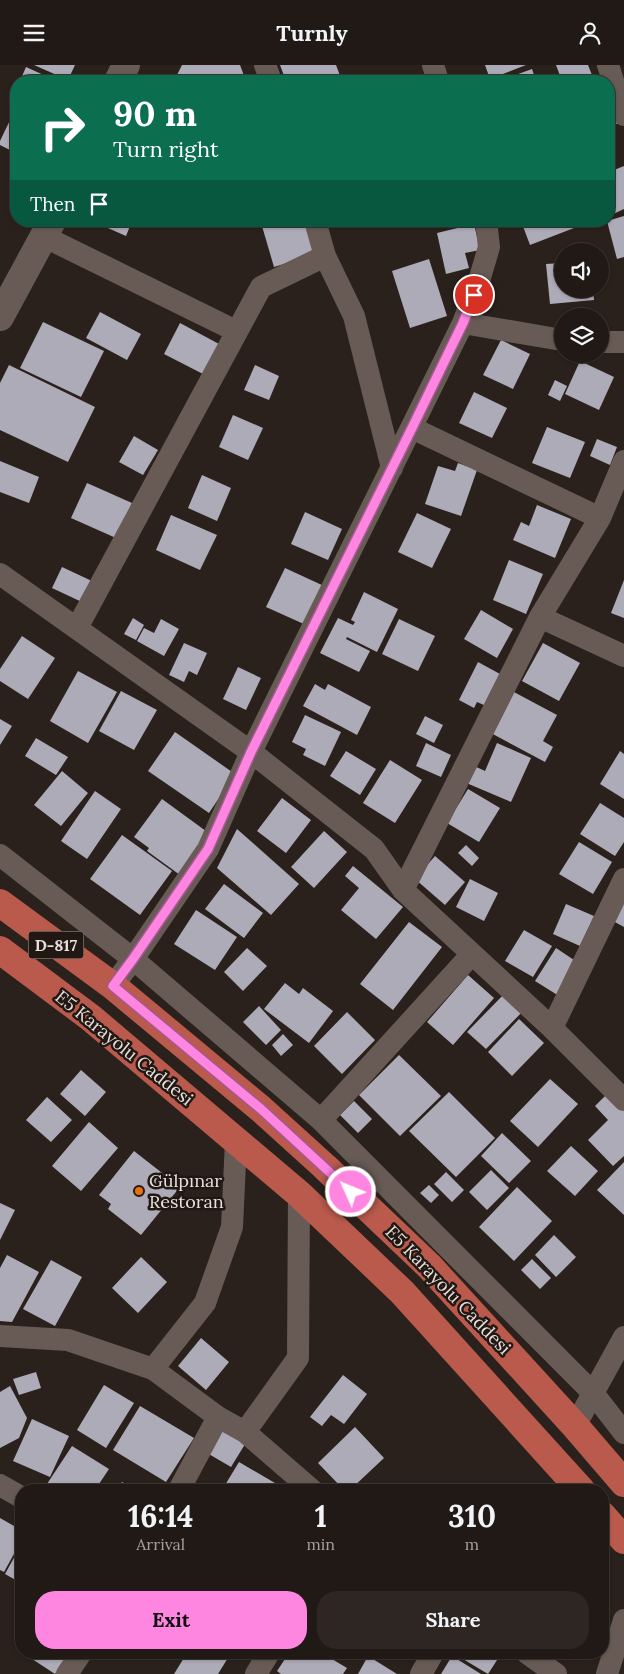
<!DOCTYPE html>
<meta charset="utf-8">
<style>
:root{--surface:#201915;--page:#2d2622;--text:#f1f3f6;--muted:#a2a0a0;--line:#3d3834;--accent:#fe86e1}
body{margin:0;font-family:Lora,serif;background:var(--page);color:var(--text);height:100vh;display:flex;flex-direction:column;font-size:19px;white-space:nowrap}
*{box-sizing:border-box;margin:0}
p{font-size:16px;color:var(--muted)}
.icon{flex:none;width:28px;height:28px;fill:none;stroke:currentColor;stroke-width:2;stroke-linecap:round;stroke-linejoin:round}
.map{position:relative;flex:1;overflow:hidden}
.side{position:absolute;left:15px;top:1419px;width:594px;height:175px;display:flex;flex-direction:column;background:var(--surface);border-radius:20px;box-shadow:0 1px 4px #0004,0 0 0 1px var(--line)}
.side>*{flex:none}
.guide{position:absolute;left:10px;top:10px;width:605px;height:152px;border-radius:20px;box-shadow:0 1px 4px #0004,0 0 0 1px var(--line);background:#0b6e4f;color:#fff;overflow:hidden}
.controls{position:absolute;left:554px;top:178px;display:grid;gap:10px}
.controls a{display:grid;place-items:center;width:55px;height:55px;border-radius:50%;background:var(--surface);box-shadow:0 1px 4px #0004,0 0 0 1px var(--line);font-size:25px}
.pin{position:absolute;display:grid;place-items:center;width:42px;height:42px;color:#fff;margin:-21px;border:2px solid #fff;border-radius:50%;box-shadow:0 1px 5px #0007}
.me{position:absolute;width:55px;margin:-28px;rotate:314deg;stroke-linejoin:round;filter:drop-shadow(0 0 4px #0008)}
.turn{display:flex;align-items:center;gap:18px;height:105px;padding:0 20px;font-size:22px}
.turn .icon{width:65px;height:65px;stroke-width:2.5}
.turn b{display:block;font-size:35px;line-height:42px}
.then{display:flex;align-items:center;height:48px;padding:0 20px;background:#0003;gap:10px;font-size:19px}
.eta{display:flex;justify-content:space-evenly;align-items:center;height:85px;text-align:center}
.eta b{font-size:30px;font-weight:700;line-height:35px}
.button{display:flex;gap:10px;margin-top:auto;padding:10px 20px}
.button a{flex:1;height:58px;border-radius:20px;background:var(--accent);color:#111;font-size:20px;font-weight:700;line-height:58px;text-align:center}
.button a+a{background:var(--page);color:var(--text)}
header{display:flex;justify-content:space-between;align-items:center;height:65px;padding:0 20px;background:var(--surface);font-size:22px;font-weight:700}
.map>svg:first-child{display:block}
</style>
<header><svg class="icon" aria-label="menu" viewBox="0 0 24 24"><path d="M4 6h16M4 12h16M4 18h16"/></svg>Turnly<svg class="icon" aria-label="person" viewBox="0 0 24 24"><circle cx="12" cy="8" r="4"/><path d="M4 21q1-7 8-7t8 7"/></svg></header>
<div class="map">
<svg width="624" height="1609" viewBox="0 0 624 1609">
<rect width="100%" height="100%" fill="#2b211c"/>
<path fill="#aeabb8" d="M34,0H75L68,15Z
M182,0H240L246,16H174Z
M280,0H336L342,16H286Z
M485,0H526L490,14Z
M556,0H588L594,15L562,16Z
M26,2L57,16H20Z
M532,4L536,16H499Z
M609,30L619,58L609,61Z
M12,51L16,53V88L0,80V76Z
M624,101V144L609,151V107Z
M624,151V192L617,194L607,156Z
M92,156H132L126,171Z
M278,156H309L319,188L274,202L262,161Z
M521,156H571L574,163L530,180Z
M474,159L480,185L465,188L469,203L446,209L437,168Z
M429,194L447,251L410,263L392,206Z
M562,198V224H593L594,235L550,239L546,199Z
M100,247L141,269L127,295L86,273Z
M43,257L104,286L81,332L20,303Z
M180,258L219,279L203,309L164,289Z
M501,275L530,289L513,324L483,310Z
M580,296L614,312L599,345L565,329Z
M9,300L95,342L68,397L0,365V318Z
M255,300L279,311L269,335L244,325Z
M555,315L567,321L560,336L548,330Z
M474,327L507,343L492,373L459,358Z
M233,350L263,363L248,395L219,382Z
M547,362L585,377L570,413L532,398Z
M134,371L158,385L143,410L119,397Z
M597,374L617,382L610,400L590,391Z
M0,396L39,412L29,438L0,427Z
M458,398L477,405L461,451L425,439L438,401L455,406Z
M202,410L231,423L217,456L188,443Z
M87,418L132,438L116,473L71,453Z
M537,440L571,454L555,493L513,475L521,457L529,461Z
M305,447L342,464L328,495L291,479Z
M417,448L451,464L432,503L398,487Z
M171,450L217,470L200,505L156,485Z
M509,495L543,509L526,549L493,535Z
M62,502L94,517L84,538L52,523Z
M285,503L324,521L306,560L266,542Z
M624,515V553L611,548Z
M364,527L398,544L377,587L347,572L346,574L370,586L359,607L320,588L338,553L353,560L355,557L351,555Z
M481,545L513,564L497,593L464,574Z
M133,553L144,560L136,575L124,569Z
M161,554L179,564L164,591L137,576L144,563L154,568Z
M399,554L435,571L418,606L382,589Z
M22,571L55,593L28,634L0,616V604Z
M184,578L207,588L197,610L189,606L184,617L169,610Z
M543,578L580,598L559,636L522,616Z
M478,597L500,609L484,640L477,637L474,643L459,635Z
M238,602L261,613L246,645L223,634Z
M78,606L117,627L88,678L50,656Z
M315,619L325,625L328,619L371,642L357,670L303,641Z
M121,626L157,645L134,685L99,666Z
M512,626L557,650L543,676L553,682L545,697L489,667Z
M305,650L341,667L325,701L303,690L306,684L292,677Z
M425,651L443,660L434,678L416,669Z
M0,654L12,661L0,680Z
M175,667L235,709L209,748L148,706Z
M36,673L68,692L56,710L25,691Z
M426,678L451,690L441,712L416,701Z
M497,678L531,693L511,737L464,717L472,700L485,706Z
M346,686L376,704L360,730L330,711Z
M620,686L624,689V734L600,719Z
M390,695L422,715L395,758L363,738Z
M62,706L88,728L61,761L34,740Z
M468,724L500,743L479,777L447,758Z
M95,726L121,744L87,794L61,776Z
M282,733L311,755L286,788L257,766Z
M162,734L210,769L180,810L147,786L149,783L134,772Z
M600,738L624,753V777L615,791L580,769Z
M237,764L299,819L271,850L217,803Z
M324,766L347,787L314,823L291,802Z
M122,770L172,806L140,850L90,814Z
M579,777L612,797L593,829L559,809Z
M466,780L479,793L472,801L458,788Z
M435,791L465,817L445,840L415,814Z
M353,801L403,842L376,874L341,845L359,823L345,811Z
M470,814L498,828L484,856L456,842Z
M224,819L263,848L244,873L205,844Z
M624,837V862L613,856Z
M566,839L594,851L580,881L553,869Z
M196,845L237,872L215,905L174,879Z
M409,857L442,882L393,945L360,919Z
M524,865L552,881L533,912L505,896Z
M247,883L267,901L243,926L224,907Z
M556,883L580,899L559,931L535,916Z
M468,910L494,933L453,980L427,957Z
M285,918L299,929L303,923L333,946L309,978L264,944Z
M507,926L525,944L486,984L467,967Z
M259,941L281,965L266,980L243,957Z
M347,947L375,975L342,1009L314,981Z
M519,954L544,978L512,1011L488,987Z
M283,969L293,980L281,991L272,980Z
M399,990L441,1031L400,1071L359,1030Z
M81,1005L106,1027L85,1051L60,1029Z
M550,1014L578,1039L538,1082L510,1056Z
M449,1027L495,1073L456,1112L409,1066Z
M608,1028L624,1045V1091L613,1101L588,1075L608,1055L595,1041Z
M47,1032L72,1055L51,1077L26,1055Z
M354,1036L372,1054L358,1068L340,1050Z
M89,1057L118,1083L81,1126L52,1101Z
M502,1068L531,1096L509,1118L481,1091Z
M571,1081L598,1106L575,1131L547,1106Z
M134,1086L180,1122L141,1170L108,1144L111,1139L99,1130Z
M624,1097V1150L597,1125Z
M491,1105L509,1123L487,1145L469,1127Z
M446,1107L464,1125L452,1137L434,1119Z
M429,1120L439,1130L431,1138L420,1128Z
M517,1122L552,1156L514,1196L479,1162Z
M0,1138L15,1145L0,1175Z
M554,1170L576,1192L556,1212L535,1190Z
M7,1190L39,1207L12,1257L0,1256V1203Z
M141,1192L167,1217L138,1248L112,1223Z
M532,1194L551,1213L540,1224L521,1205Z
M51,1195L82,1212L55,1261L23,1244Z
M201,1273L229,1297L206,1325L178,1301Z
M36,1307L41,1323L19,1330L13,1314Z
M343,1310L367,1329L344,1359L331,1350L322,1361L310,1352Z
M104,1320L134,1338L106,1383L77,1365Z
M10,1321L27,1353L19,1373L0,1383V1327Z
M140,1341L194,1373L166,1417L113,1385Z
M32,1354L69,1371L50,1412L13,1396Z
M223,1362L247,1376L231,1402L207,1388Z
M355,1362L384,1393L350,1425H344L318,1398Z
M72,1381L109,1404L95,1425H50L45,1422Z
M239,1397L275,1418L271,1425H222Z
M122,1417L135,1425H106L110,1420L117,1424Z
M0,1453L21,1465V1476L4,1507L0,1505Z
M21,1480V1518L5,1509Z
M23,1588H70L55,1609Z
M187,1588H231L218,1609H174Z
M289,1588H293L299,1591L301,1588H322L347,1603L343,1609H281L277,1606Z
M453,1588H499L501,1589L488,1609Z
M565,1588H579L574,1594Z
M368,1591L397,1609H358Z
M452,1591L481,1609H441Z"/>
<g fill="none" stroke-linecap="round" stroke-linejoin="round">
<path stroke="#685b56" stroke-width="22" d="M265,0L271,16
M433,0L438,16
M608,0L624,50
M45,172L236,266
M325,191L354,251L392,403
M463,258L562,275
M600,277H624
M412,363L600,453
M0,509L251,687L374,784L403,825L552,963L624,1035
M540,552L624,591
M77,563L261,222L325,191L315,156
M0,790L133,894L321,1055L593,1328L624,1368
M403,825L540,552L600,453L624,396
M113,921L133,894L208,784L251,687L463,258L479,216L489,182L486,156
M552,963L624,814
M321,1055L472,889
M0,1271L68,1275L153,1304L218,1352L245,1367L312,1425
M153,1304L205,1238L232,1162L236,1076
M575,1361L624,1272
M245,1367L298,1293L299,1129
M0,1420L21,1432
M179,1425L218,1352
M527,1588L556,1609
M67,1609L81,1588
M256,1609L269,1588
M421,1609L433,1588
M607,1609L624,1555"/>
<path stroke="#685b56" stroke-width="28" d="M118,16L126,0
M0,252L52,156"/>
<path stroke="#ba5a4d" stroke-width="28" d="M0,838L113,921L261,1044L325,1102L430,1202L575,1361L624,1418
M0,885L91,953L299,1129L402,1227L581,1425
M602,1450L624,1475"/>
</g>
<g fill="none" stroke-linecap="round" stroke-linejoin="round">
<g stroke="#a55792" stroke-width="12">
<path id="route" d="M351,1127L261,1044L113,921L133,894L208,784L251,687L412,363L463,258L474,230"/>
</g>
<use href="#route" stroke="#fe86e1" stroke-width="9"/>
</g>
<circle fill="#e8710a" stroke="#211713" stroke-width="2" cx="139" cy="1126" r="5"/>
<g text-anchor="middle" stroke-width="5" stroke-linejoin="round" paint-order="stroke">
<rect fill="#211713" stroke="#aca4a0" stroke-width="1" x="28.5" y="866.5" width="55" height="27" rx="4"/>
<g font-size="16" font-weight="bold" fill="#e7e0dc">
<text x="56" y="886">D-817</text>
</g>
<g font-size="18" fill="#e7e0dc" stroke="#211713">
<text transform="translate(124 983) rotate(39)" y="6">E5 Karayolu Caddesi</text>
<text transform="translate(448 1225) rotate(46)" y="6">E5 Karayolu Caddesi</text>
</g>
<g font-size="18" fill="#e7e0dc" stroke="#211713" text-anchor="start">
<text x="149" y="1122">Gülpınar<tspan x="149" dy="21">Restoran</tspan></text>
</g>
</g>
</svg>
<div class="controls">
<a><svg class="icon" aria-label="sound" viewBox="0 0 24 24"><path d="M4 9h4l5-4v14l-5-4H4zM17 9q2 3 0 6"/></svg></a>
<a><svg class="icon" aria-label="layers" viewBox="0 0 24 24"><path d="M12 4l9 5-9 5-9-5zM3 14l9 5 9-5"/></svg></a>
</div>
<div class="pin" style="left:474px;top:230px;background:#d93025"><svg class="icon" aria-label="arrive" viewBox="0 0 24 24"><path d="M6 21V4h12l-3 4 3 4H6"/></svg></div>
<svg class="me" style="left:351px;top:1127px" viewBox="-20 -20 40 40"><circle r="17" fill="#fe86e1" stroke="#fff" stroke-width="3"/><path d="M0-11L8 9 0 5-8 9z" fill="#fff"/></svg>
<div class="guide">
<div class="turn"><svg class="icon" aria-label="right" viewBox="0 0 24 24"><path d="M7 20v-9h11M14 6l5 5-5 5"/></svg><div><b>90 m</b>Turn right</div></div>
<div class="then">Then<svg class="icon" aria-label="arrive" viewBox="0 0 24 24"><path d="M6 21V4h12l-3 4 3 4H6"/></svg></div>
</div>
<section class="side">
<div class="eta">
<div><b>16:14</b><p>Arrival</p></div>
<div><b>1</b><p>min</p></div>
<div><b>310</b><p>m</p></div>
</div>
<div class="button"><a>Exit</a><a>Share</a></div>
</section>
</div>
